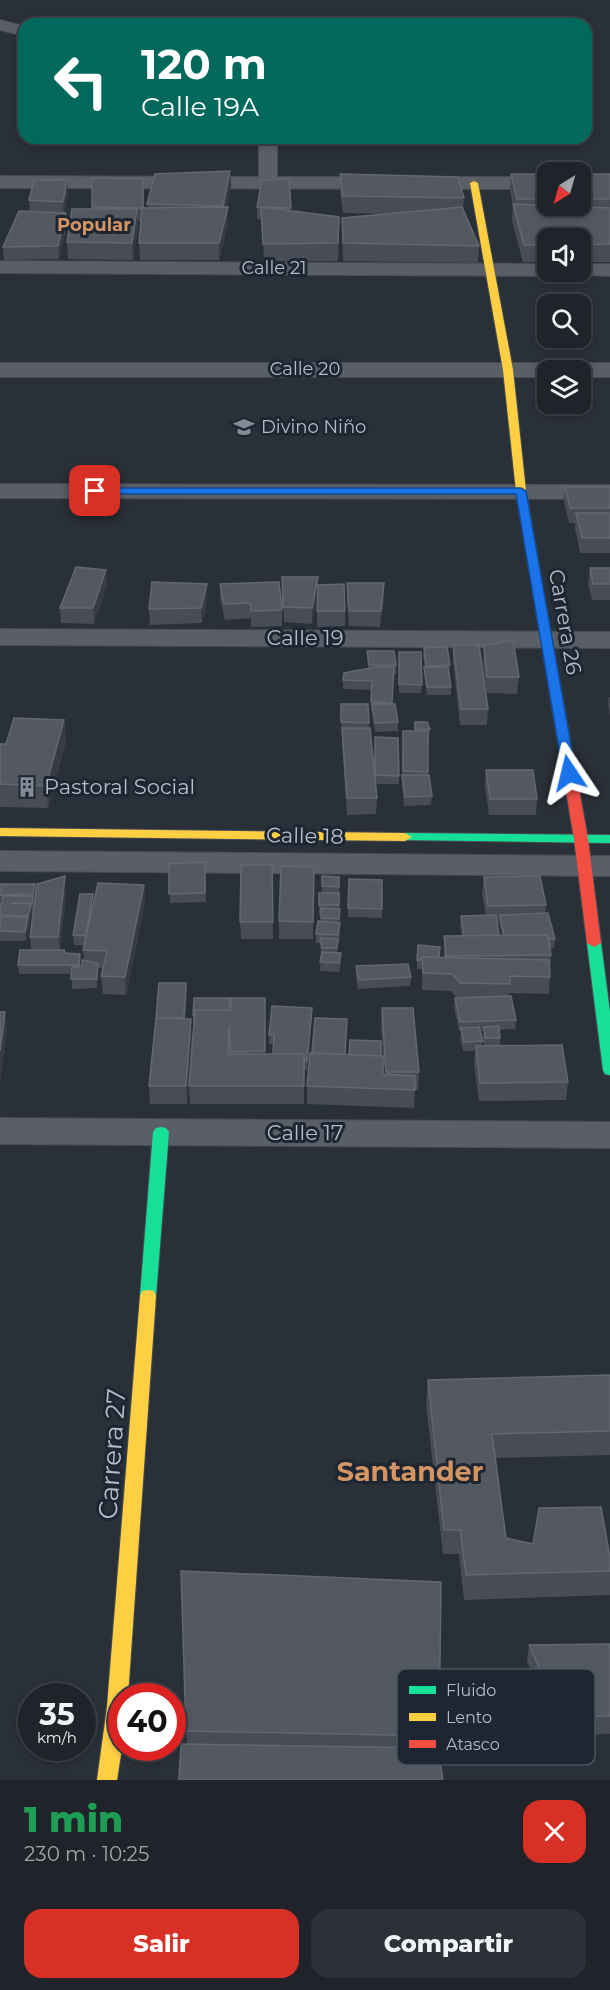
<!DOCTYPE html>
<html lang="es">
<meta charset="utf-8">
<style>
:root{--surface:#20242a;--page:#2d3036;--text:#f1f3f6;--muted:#a2a4a8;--line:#3d4147;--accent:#d93025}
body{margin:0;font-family:Montserrat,sans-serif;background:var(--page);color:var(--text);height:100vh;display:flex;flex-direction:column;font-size:22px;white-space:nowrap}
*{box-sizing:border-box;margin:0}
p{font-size:20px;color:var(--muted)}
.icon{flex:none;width:33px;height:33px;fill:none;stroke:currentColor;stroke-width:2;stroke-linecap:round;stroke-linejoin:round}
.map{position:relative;height:1780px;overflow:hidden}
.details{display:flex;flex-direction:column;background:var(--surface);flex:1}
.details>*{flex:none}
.top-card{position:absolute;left:18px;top:18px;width:574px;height:126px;border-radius:18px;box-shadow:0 3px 9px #0003,0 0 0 2px var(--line);background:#00695c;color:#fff;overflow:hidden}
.needle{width:39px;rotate:217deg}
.buttons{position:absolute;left:537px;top:162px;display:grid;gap:12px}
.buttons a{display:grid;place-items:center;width:54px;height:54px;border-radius:12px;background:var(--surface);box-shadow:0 3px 9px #0003,0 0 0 2px var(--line);font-size:30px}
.speed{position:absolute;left:18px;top:1683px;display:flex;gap:12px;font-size:30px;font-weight:700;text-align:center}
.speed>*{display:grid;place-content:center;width:78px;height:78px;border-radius:50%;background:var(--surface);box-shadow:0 3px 9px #0003,0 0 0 2px var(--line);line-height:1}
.speed small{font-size:15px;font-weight:400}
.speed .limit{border:9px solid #d22;background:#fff;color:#111}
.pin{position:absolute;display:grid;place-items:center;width:51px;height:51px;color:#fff;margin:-26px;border-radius:12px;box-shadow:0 3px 9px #0006}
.me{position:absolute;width:66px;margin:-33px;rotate:350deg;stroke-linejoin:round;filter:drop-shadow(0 0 4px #0008)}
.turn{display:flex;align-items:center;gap:21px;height:126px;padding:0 24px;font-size:27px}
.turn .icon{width:78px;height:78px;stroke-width:2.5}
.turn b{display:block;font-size:42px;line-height:51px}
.round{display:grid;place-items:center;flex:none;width:63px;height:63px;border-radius:18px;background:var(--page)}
.summary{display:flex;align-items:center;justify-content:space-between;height:102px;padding:0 24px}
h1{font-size:36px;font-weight:800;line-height:45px;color:#1e9e55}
.action{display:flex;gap:12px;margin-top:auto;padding:12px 24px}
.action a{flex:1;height:69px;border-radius:18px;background:var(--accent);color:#fff;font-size:24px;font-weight:800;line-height:69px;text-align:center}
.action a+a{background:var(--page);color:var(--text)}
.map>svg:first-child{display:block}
</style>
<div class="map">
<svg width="610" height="1780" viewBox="0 0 610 1780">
<rect width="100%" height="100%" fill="#2a3038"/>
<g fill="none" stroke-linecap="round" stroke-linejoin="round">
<g stroke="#484c55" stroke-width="2">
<path id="street" d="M0,20L24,26V36L0,30Z
M259,138H277V177H548V189L0,188V176L259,177Z
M0,261L548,264V272H557L548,276L0,273Z
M580,264H610V276L573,274L571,272H580Z
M0,363H610V377H580V370H548V377H0Z
M0,484L610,485V499L0,498Z
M0,629L610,632V648L0,645Z
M0,851L610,856V876L0,871Z
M0,1118L610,1122V1148L0,1144Z"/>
</g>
<g stroke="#484c55" stroke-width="2">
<path id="fast" d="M405,833L610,835V843L400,840L398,837Z
M594,939L601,943L610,1012V1075L605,1074L603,1070L587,943Z
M161,1127L166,1128L169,1132L156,1296L154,1301L148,1302L142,1301L140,1296L153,1132L156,1128Z"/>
</g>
<g stroke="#484c55" stroke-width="2">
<path id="slow" d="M474,181L478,183L513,370L526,491L540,573L535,576L530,573L516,491L503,370L470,183Z
M0,828L405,833L412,837L405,841L0,836Z
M148,1290L154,1291L156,1296L128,1696H122V1748L117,1780H97L107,1707L140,1296L142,1291Z"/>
</g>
<g stroke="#484c55" stroke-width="2">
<path id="jam" d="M535,570L540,573L588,839L601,943L594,947L587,943L574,839L530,573Z"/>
</g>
<use href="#street" fill="#5a5e66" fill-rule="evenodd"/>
<use href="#fast" fill="#16e098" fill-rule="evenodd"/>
<use href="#slow" fill="#ffcf43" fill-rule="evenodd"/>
<use href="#jam" fill="#f24e42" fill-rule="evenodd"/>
</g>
<path fill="#474c55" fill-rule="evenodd" d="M230,171L231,187L226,207L228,224L219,260H140L139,243L141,221H138V226L133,260L68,259L67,242L92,209V178L144,191V208H148L147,204Z
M340,174L464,198L463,210L479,246L478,263L343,261L342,235V218L390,214L343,213L340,191Z
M511,174H548V206H580V174H610V262H580V238H548V262H523L512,221L513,204L510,191Z
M289,179L291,211L339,234L338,261H264L262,220L257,219V207Z
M68,192L64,213H66L67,225L59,259L4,260L3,247L30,212L29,200Z
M565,487H610V553H580L575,528V523H569L564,502Z
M590,568H610V600H592L588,584Z
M106,570L107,585L94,624L61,623L60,608Z
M282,577L317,593L312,624L284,622Z
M347,583L384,598L380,627L349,626L347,599Z
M207,584V600L202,623L150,625L149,609Z
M220,584L282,610V626L251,627V618L225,620L220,599Z
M317,611H345V626L317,627Z
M453,645L486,692L483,662L484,646L519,677L517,694L486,693L488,709L487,725H460L453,661Z
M424,648L450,665L449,674L451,687V695H427L424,675L425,667L423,656Z
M367,651L396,665V674H393L392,704L398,722V731L375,732L372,711H371L372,690L343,689V680L368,668Z
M399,652L422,685L421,693H399Z
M609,697H610V716L608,705Z
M341,704H368L369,728L375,783V737L399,776V784H375L377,798L376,814L347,815L342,744Z
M64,720L66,742L48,808L0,807V744H6Z
M415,722L430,729L429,738H428V775L432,796L431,805L404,806L402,784L403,731H414Z
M486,770L537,799L536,815H489L485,786Z
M205,862L206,902L170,903L169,864Z
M272,865L273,939H241L240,922Z
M314,867L313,939H279V921Z
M322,876L339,877L340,932L337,953L341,962L339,972L320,971L321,954L320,943H316V934L320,921L321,915H319V893H322Z
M484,877L546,905L545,913L555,939L554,948H550L551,955L549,994L509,993V996L516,1020L515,1029L499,1030L500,1038V1046L568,1082L566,1100L479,1101L474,1064L475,1051H463L460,1038L461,1031H459L454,1007L455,998H457L451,991L422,990V969H417V960L444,957V936H462L460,925L461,916L486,915L482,894ZM497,923H499L502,935H499ZM480,1031H483V1036L484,1046H482L483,1041Z
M349,879L382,880V918L348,917Z
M144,885L145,902L126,995L103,994L101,976L103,968H98L97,988L72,989V974H19L18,965L31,950L30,937L33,912H32L26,941H0V888L36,892L66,893L60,950L81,963L80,966H82L84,960L83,950L84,945H74L73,935L93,894L94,903Z
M356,966L411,977L410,986L358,989L356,976Z
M186,983L187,993L185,1018L192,1036L187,1104H150L149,1086Z
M265,998V1054H273V1045L269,1044V1035L312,1017L307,1070H304V1104H190L189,1086L194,1025H193V1015L230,1010Z
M382,1008L419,1072L418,1090H415L414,1108L307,1104V1086L312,1053L347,1029L345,1054L383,1056L381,1025ZM383,1056L385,1074H383Z
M610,1375V1455L495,1458L506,1538L533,1544L610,1557V1595L464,1600L459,1554H443L426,1404L428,1380Z
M610,1644V1734L559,1735L527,1662L529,1645Z
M186,1731L439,1736L438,1750L187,1744Z"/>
<path fill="#373c44" d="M230,171L231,187L223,223V206Z
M67,180L68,192L64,215L63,202Z
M228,207V224L219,260V243Z
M137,209L138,226L133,260L132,243Z
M66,213L67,225L59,259L58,246Z
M106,570L107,585L94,624L93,608Z
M318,577L317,593L312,624V608Z
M384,583V598L380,627L381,611Z
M207,584V600L202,623L201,608Z
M64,720L66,742L48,808L46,786Z
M65,876L66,893L60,954L58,937Z
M35,884L36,893L34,903L33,894Z
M144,885L145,902L126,995L125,977Z
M93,894L94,903L86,936Z
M31,904L32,913L29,925L28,916Z
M28,917L29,926L26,941L25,932Z
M186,983L187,993L184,1027V1018Z
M312,1008V1017L307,1070V1061Z
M5,1012L7,1029L0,1087V1051Z
M191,1019L192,1036L187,1104L186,1086Z"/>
<path fill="#535861" stroke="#626872" stroke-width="1.5" d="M230,171L223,206L147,204L155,174Z
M340,174L458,177L464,198L343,196Z
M511,174H548V199H517Z
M580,174H610V199H580Z
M92,178L143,179V208L92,207Z
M289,179L291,208L257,207L262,180Z
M34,180H67L63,202L29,200Z
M513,204L610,208V244L580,245V238H548V245H524Z
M228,207L219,243H139L142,208Z
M261,207L339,217L338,243L263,244Z
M462,207L479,246L343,243L342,218Z
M72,209H137L132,243L67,242Z
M19,211L66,213L58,246L3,247Z
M565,487H610V508H570Z
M576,513H610V538H582Z
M76,567L106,570L93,608H60Z
M590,568H610V584H593Z
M282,577H318L312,608L283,607Z
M152,582L207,584L201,608L149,609Z
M279,582L282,610L251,611L250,603L224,604L220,584Z
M347,583H384L381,611H349Z
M344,584L345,611H317L318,585Z
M513,640L519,677H487L484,646Z
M453,645H479L488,709H461Z
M447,647L450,665L426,666L424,648Z
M367,651H394L396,665H369Z
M399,652H421L422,685L399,684Z
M376,667H394L392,703L371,702L372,681L343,680L344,673Z
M424,667H448L451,687H427Z
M341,704H368L369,723L341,722Z
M372,704H395L398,722L375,723Z
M14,718L64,720L46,786L0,784V744H6Z
M415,722H427L430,729H415Z
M342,728H370L377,798H347Z
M403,731H428V772L403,771Z
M375,737L398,738L399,776L375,775Z
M486,770H533L537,799H490Z
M402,775H429L432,796L405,797Z
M205,862V893L169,894V864Z
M241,865H272L273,922H240Z
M281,866L314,867L313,922L279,921Z
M65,876L58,937H30L37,884Z
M322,876L339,877V887L322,886Z
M540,876L546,905L488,906L484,877Z
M349,879L382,880V909L348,908Z
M98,883L144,885L125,977L101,976L107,951L83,950Z
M0,884H35L33,894L0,895Z
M319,893H339V905H319Z
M80,894H93L86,936L73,935Z
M3,896H33L32,903H10L31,904L28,916L0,915V904H2Z
M321,908L340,909L339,919L321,918Z
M548,913L555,939H548V935H504L500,915Z
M496,915L499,935L464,936L461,916Z
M0,917H28L25,932L0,931Z
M318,921L340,923L338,935L316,934Z
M548,935L551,955L446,956L444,936Z
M320,938L338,939L337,948H322Z
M418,945L440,947L439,957H422V960H417Z
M20,950H64L65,953L80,954L79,965H18Z
M322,952L341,953L339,963L320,962Z
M422,957L549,960L550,977L510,976V984L460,983L452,974L423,973Z
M82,960L98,963L97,979H71L72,967L82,966Z
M408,964L411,977L359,980L356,966Z
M159,983H186L184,1018H156Z
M511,996L516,1020L460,1022L455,998Z
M194,998H230L229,1010H195V1016L193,1015Z
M231,998H265V1051L230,1052L229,1027L228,1054H304V1086H189L195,1010H231Z
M272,1006L312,1008L307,1061H304V1054H273L274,1035H269Z
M382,1008H413L419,1072H386Z
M0,1012H5L0,1051Z
M156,1018L191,1019L186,1086H149Z
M315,1018L347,1019L345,1054L312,1053Z
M499,1026L500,1038H485L484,1027Z
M479,1027L483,1041L464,1042L461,1028Z
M350,1040L381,1041V1056L349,1055Z
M562,1045L568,1082L480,1083L476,1046Z
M310,1053L383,1056V1074L415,1076V1090L307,1086Z
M610,1375V1431L492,1434L506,1538L533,1544L539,1508L601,1507L610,1557V1571L466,1575L460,1530H444L428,1380Z
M181,1571L441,1582L439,1736L186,1731Z
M610,1644V1716L561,1717L529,1645Z
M181,1744L438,1748L443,1780H179Z"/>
<path fill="#1a73e8" stroke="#114b97" stroke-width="1.5" d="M521,488L526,491L576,773L569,776L563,773L516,494H95L90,491L95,488Z"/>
<defs>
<g id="school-bare" transform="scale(1.62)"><path d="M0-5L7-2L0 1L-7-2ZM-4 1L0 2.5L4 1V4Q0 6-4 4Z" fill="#848b96" stroke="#1d2633" stroke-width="2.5" paint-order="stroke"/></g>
<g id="building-bare" transform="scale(1.62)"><path d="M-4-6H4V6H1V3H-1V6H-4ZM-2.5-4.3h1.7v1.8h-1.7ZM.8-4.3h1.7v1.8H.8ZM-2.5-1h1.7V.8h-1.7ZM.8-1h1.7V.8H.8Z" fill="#848b96" stroke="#1d2633" stroke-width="2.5" paint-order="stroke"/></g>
</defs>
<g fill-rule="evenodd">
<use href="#school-bare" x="244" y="427"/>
<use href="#building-bare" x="27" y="787"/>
</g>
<g text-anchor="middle" stroke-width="6" stroke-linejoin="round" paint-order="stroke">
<g font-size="18" font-weight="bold" fill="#d59563" stroke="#1d2633">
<text x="94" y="231">Popular</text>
</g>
<g font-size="18" fill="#b4bcc9" stroke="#1d2633">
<text x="274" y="274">Calle 21</text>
<text x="305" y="375">Calle 20</text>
</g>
<g font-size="18" fill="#b4bcc9" stroke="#1d2633" text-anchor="start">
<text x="261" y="433">Divino Niño</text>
</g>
<g font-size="21" fill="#b4bcc9" stroke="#1d2633">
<text transform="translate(565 622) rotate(80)" y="7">Carrera 26</text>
<text x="305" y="645">Calle 19</text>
<text transform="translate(305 836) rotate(1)" y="7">Calle 18</text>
<text x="305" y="1140">Calle 17</text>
</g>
<g font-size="21" fill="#b4bcc9" stroke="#1d2633" text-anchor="start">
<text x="44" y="794">Pastoral Social</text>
</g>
<g font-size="26" fill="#b4bcc9" stroke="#1d2633">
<text transform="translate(112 1454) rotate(-86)" y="9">Carrera 27</text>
</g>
<g font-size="27" font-weight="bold" fill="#d59563" stroke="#1d2633">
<text x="410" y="1481">Santander</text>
</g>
</g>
<rect x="397" y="1669" width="198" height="96" rx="9" fill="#1d2633" stroke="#4a5360" stroke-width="1.5"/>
<rect x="409" y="1686" width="27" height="8" fill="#16e098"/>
<rect x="409" y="1713" width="27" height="8" fill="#ffcf43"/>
<rect x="409" y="1740" width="27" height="8" fill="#f24e42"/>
<g font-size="16" fill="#b4bcc9">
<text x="446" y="1696">Fluido</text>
<text x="446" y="1723">Lento</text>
<text x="446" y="1750">Atasco</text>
</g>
</svg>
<div class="buttons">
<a><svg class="needle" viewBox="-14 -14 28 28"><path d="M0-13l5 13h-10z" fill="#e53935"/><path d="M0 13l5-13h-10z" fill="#a2a4a8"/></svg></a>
<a><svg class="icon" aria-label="sound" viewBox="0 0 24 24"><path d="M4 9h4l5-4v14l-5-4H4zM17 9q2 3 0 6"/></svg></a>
<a><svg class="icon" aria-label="search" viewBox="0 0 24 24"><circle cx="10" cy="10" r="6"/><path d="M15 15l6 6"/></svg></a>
<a><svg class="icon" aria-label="layers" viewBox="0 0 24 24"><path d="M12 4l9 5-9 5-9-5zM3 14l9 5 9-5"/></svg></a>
</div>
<div class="speed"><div>35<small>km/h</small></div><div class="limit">40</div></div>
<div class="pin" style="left:95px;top:491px;background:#d93025"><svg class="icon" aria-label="arrive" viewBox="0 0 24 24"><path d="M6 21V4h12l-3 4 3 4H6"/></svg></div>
<svg class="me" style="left:569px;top:773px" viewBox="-20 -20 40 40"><path d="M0-17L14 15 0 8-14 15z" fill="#1a73e8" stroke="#fff" stroke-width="4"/></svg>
<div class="top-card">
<div class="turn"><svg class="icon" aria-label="left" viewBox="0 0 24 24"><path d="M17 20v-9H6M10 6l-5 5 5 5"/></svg><div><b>120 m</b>Calle 19A</div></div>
</div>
</div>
<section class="details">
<div class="summary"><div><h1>1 min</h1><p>230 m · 10:25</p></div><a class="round" style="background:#d93025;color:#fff"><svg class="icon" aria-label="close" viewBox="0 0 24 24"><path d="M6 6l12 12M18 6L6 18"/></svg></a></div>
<div class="action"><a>Salir</a><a>Compartir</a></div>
</section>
